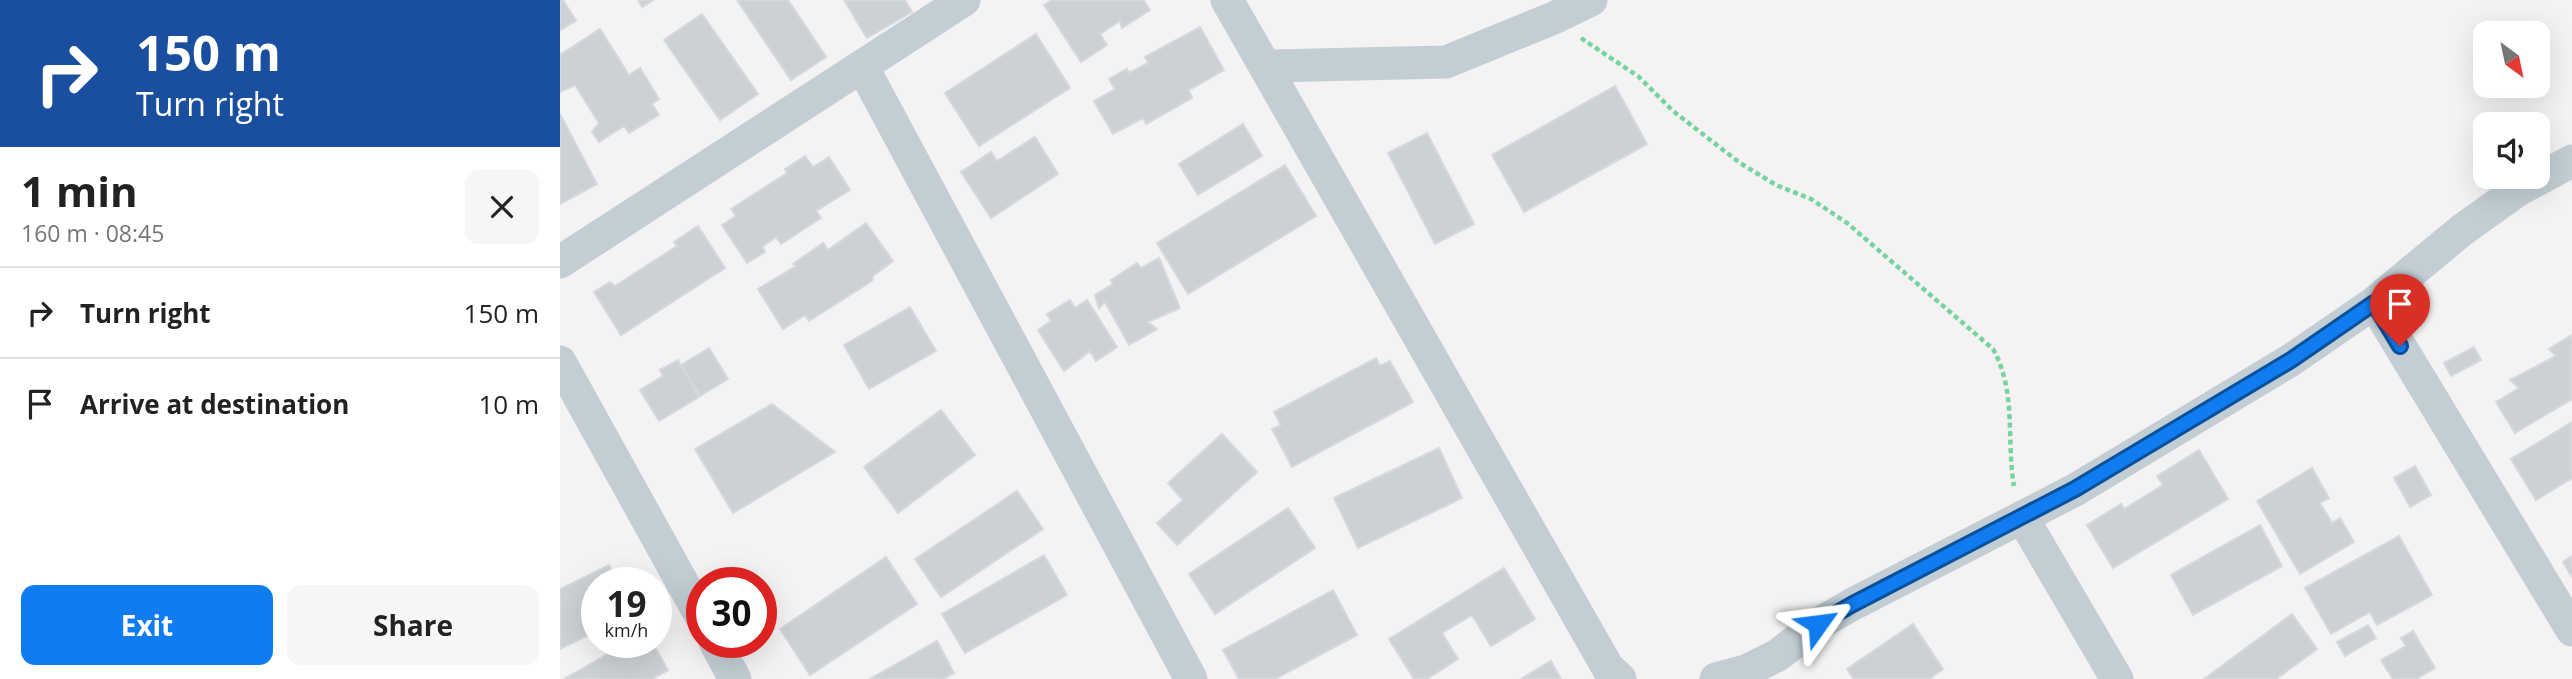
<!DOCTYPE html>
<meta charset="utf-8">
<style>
:root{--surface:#fff;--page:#f6f6f6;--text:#222;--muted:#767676;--line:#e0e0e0;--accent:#107cf0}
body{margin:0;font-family:"Open Sans",sans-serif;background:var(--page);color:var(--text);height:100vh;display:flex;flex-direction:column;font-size:26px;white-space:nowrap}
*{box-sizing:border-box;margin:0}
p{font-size:23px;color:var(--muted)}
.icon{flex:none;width:38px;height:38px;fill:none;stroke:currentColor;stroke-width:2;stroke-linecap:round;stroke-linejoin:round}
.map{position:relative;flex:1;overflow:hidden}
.sheet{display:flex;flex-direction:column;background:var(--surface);width:560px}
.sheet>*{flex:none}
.hud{background:#1a4fa0;color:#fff;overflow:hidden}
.needle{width:46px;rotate:147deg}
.controls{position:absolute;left:1913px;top:21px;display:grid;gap:14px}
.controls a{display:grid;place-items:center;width:77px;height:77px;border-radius:14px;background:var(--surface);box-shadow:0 7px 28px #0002;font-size:35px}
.speed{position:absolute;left:21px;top:567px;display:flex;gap:14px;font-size:35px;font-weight:700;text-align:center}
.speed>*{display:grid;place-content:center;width:91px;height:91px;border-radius:50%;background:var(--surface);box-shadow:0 7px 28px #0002;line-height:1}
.speed small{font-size:18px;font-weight:400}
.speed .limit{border:10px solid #d22;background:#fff;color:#111}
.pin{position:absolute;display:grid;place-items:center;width:60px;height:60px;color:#fff;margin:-72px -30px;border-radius:50% 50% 50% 0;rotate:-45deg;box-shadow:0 0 7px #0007}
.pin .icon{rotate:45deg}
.me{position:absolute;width:77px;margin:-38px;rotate:59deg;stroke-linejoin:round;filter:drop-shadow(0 0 5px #0008)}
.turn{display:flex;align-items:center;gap:24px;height:147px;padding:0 21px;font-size:32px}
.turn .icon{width:91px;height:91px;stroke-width:2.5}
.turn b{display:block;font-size:49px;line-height:60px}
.round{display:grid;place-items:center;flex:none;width:74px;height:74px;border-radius:14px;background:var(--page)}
.head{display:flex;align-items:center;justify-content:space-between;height:119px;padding:0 21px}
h1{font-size:42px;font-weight:700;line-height:52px}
.action{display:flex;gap:14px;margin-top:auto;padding:14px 21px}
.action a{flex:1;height:80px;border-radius:14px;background:var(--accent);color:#fff;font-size:28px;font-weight:700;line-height:80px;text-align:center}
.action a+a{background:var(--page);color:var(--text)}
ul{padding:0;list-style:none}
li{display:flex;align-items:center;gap:21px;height:91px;padding:0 21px;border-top:2px solid var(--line)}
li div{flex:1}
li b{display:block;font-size:26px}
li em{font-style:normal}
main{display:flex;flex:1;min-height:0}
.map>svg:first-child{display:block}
</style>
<main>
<section class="sheet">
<div class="hud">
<div class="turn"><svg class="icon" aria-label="right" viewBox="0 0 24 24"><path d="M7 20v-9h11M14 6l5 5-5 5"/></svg><div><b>150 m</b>Turn right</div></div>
</div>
<div class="head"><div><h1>1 min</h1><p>160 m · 08:45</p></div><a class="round"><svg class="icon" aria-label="close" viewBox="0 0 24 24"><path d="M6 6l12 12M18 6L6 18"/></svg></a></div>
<ul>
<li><svg class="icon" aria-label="right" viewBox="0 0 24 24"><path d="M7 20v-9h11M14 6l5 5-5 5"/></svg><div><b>Turn right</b></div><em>150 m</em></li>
<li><svg class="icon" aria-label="arrive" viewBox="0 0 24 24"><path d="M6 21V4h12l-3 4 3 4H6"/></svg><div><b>Arrive at destination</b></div><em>10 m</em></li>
</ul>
<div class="action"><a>Exit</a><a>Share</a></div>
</section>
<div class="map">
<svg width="2012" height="679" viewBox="0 0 2012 679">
<rect width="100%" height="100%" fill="#f4f2f2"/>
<path fill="#cdd1d6" stroke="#d5d8dd" stroke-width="2" d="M0,0H3L16,21L0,30Z
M78,0H93L82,7Z
M177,0H228L266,57L231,80Z
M284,0H345L352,12L307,38Z
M492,0H583L590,10L562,28L560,21L540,34L547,45L521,62L484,5Z
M142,14L198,94L160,120L104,40Z
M640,27L664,70L629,90L632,98L586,124L583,118L553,134L534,101L555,89L549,79L567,69L569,73L588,63L585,57Z
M40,29L69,75L80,68L99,99L92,104L99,115L69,133L64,126L39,142L32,132L39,123L15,85L0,92V55Z
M476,34L510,88L419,146L385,93Z
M1055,86L1087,144L964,212L932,155Z
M0,114L37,184L0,204Z
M683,124L702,156L638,195L619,164Z
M867,133L914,224L875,244L828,153Z
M475,137L498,174L431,218L401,172L431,152L437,161Z
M245,156L253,167L269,157L290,190L256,211L261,218L221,244L216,237L202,247L205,252L187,263L162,225L176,216L171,209L227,173L225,169Z
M725,165L756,216L628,294L597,243Z
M306,223L333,261L313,276L312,281L249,321L245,315L223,329L198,289L236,266L233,264L263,243L268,250Z
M138,226L165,268L61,335L34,292L50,282L55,286L117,246L114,242Z
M599,258L620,308L588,322L597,329L569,345L545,302L539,308L535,295L553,284L551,280L577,263L581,268Z
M510,300L515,308L527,300L557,347L536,361L530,351L504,371L478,330L491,321L487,314Z
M350,307L376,351L309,389L284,345Z
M2012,335V399L1955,433L1936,402L1959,388L1950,380L1996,356L1989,349Z
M1914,347L1921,360L1891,376L1884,363Z
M149,348L168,379L140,396L121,365Z
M816,358L820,366L830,361L853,402L732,467L712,429L721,425L714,412Z
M118,360L139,397L99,421L80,390L103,376L100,370Z
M212,404L275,452L173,513L135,449Z
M381,410L415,455L338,513L304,467Z
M2012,422V478L1976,500L1951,459Z
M662,434L697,472L617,545L597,523L623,500L608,483Z
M879,448L902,498L798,548L774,498Z
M1639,450L1668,499L1553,568L1527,525L1561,504L1564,509L1603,485L1597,476Z
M1855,466L1871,495L1850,507L1834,478Z
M1752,468L1769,498L1760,503L1772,523L1780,518L1794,542L1740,574L1697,501Z
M457,491L483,529L381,597L355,559Z
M728,508L755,548L655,614L629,574Z
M1700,525L1722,566L1633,615L1611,575Z
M1839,536L1872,595L1817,625L1810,612L1771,634L1745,588Z
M484,555L507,595L405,653L382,614Z
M2012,556V577L2003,562Z
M326,557L357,604L250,675L220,629Z
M49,565L57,583H37V631L0,649V589Z
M944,568L975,619L931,646L912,615L882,633L898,659L867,679H854L829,639Z
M773,590L797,635L715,679H679L663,650Z
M1732,614L1757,649L1716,679H1644Z
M1353,624L1383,669L1369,679H1294L1287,669Z
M1808,625L1816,638L1785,656L1777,642Z
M1853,631L1875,668L1856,679H1833L1821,660L1846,646L1841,638Z
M377,641L394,673L383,679H310Z
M69,642H92L108,670L92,679H4Z
M991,661L1001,679H961Z"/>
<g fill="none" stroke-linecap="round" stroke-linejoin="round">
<path stroke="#75d3a0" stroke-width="4.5" stroke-dasharray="5 3.5" stroke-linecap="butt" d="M1021,38L1079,77L1113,111L1180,163L1216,185L1251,199L1287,223L1433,349C1457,392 1446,440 1454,486"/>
<path stroke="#c2cdd4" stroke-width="33" d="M667,0L1048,668L1060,679
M302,66L631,679
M705,66L886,62L996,17L1031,0
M0,262L404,0
M1814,303L2012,630
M0,362L142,618
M1462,517L1557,679
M155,642L175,679
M1156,679L1186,671L1218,655L1258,624L1293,604L1515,490L1731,360L1814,303L1902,230L1958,190L2012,161"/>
</g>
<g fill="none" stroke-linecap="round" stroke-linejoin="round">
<g stroke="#0a519c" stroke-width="18">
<path id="route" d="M1258,624L1293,604L1515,489L1731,360L1814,303L1840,346"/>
</g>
<use href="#route" stroke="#107cf0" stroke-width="12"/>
</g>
</svg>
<div class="controls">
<a><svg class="needle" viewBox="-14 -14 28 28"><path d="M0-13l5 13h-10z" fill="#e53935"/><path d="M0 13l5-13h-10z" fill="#767676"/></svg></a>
<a><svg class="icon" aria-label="sound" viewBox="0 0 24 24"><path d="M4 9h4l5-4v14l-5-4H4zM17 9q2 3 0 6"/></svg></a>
</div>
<div class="speed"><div>19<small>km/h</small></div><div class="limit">30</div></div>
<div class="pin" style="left:1840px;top:346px;background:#d93025"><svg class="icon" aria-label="arrive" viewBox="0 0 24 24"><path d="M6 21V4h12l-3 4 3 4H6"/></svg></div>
<svg class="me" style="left:1258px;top:624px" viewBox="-20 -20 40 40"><path d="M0-17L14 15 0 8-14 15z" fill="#107cf0" stroke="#fff" stroke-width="4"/></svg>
</div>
</main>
